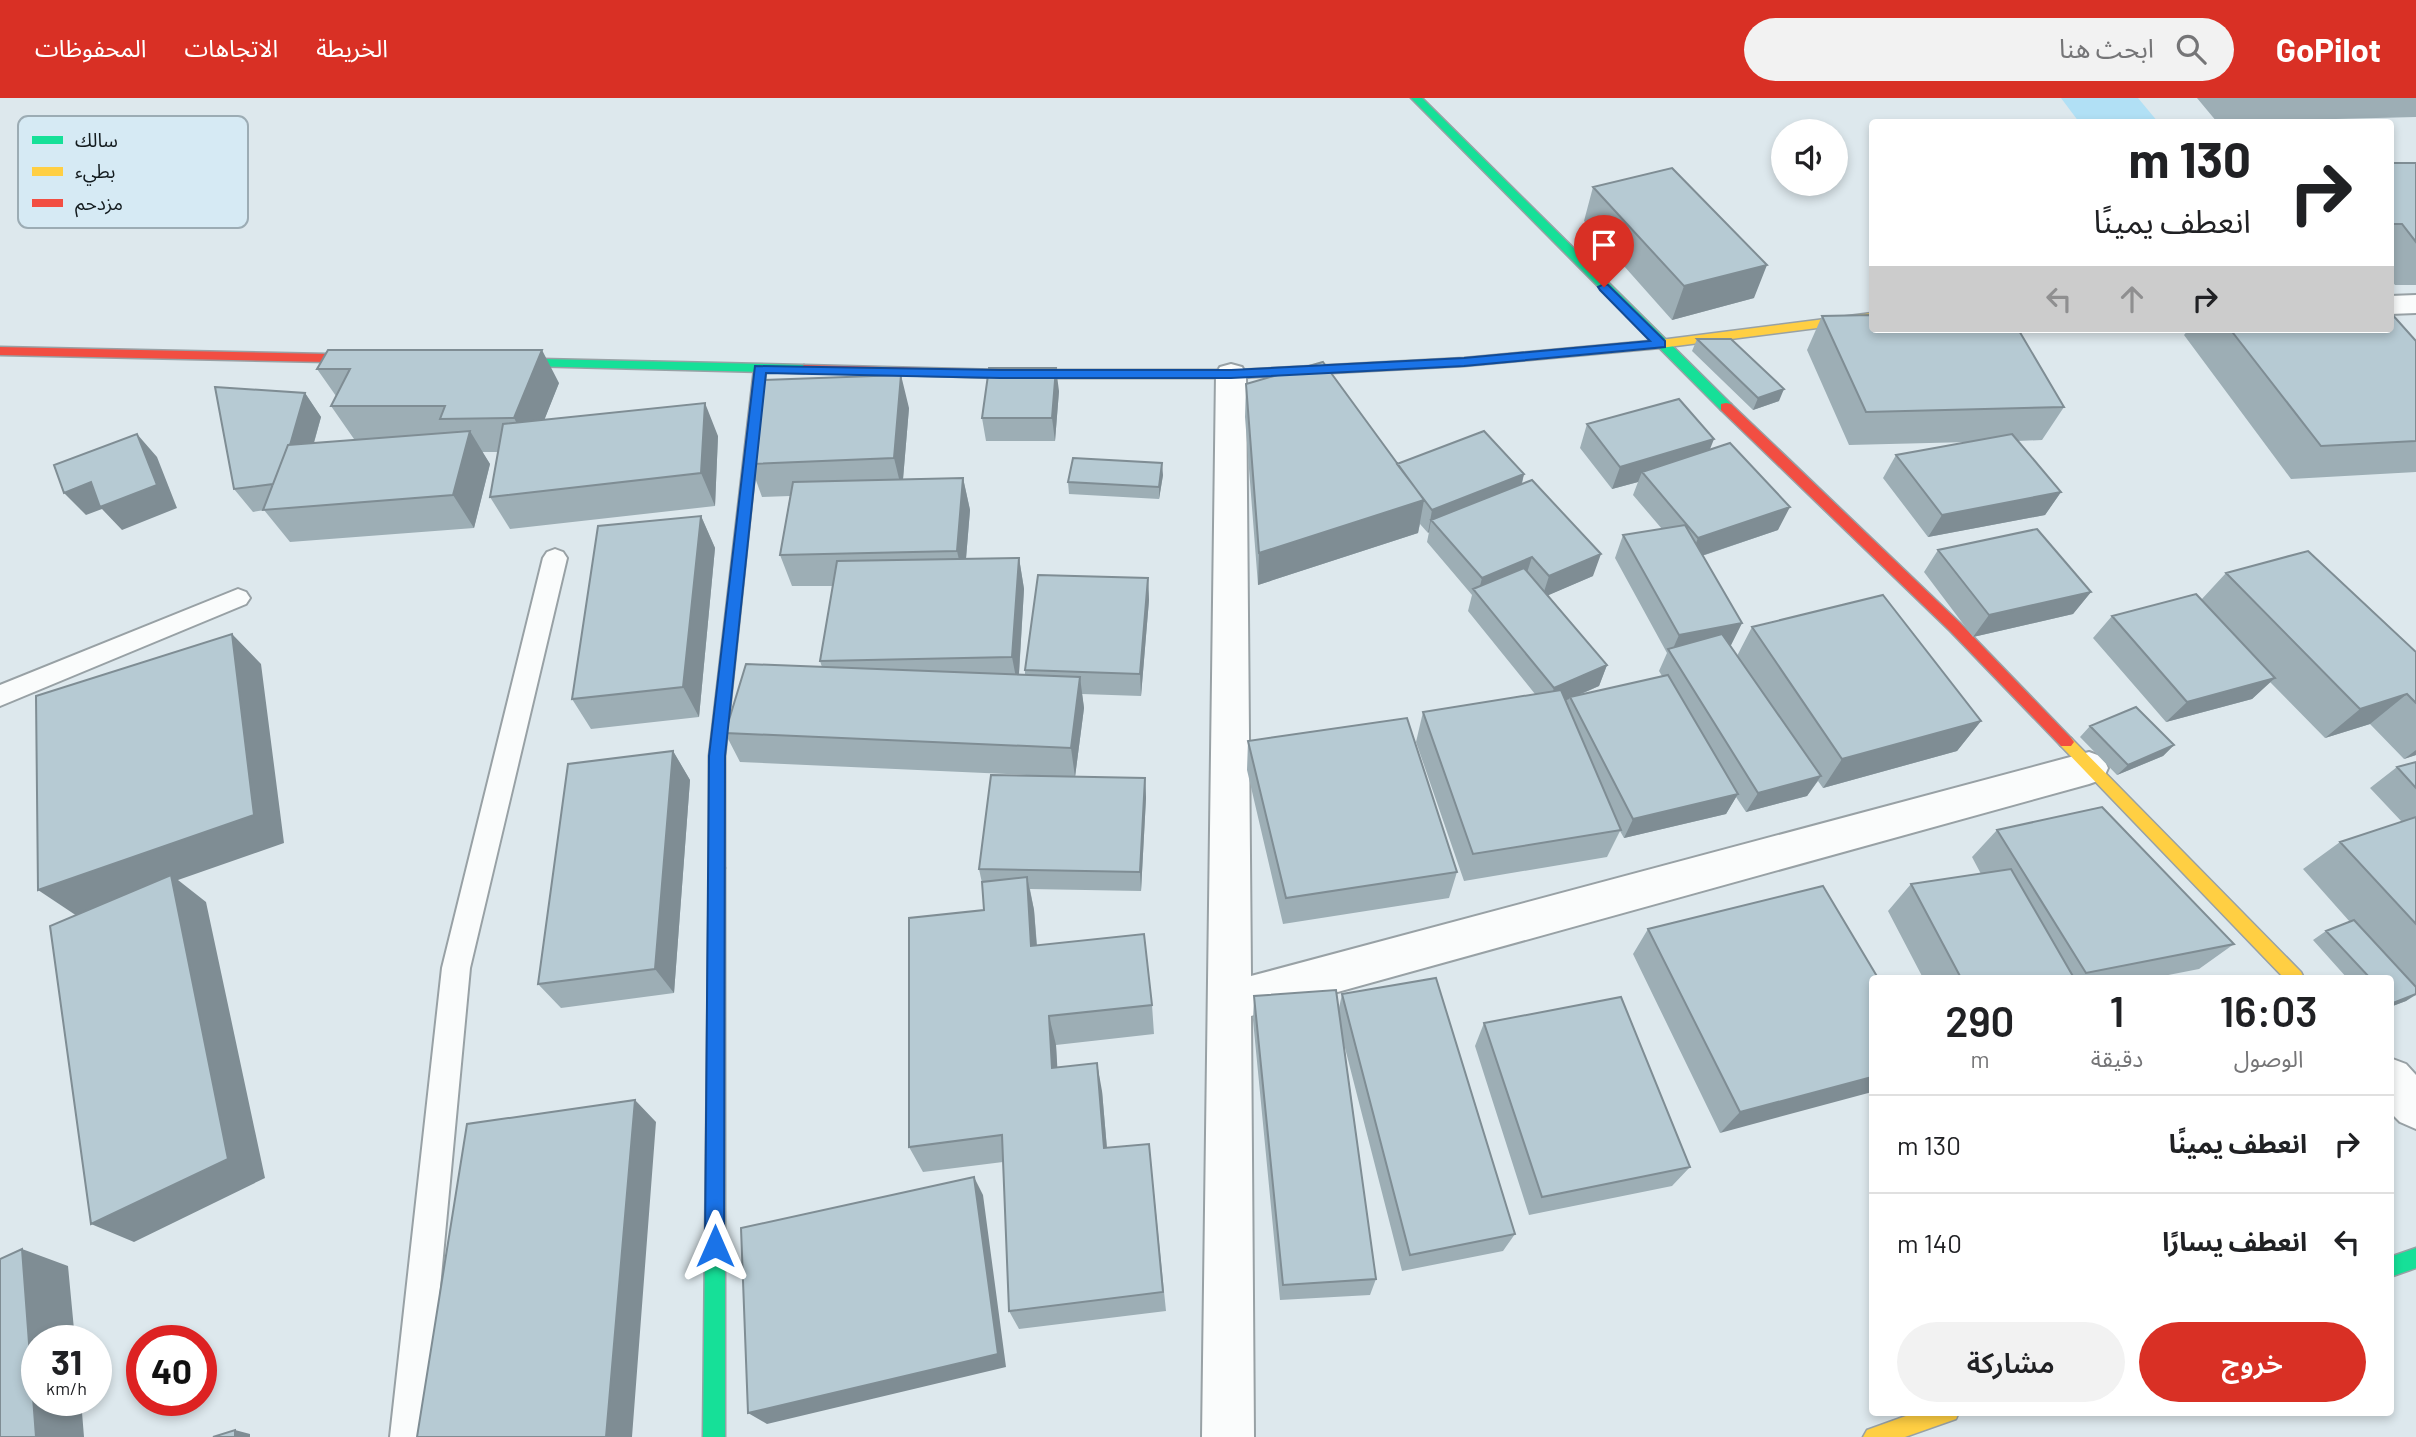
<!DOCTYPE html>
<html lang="ar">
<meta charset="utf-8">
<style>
:root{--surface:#fff;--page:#f2f2f2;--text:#202124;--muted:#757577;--line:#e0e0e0;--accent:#d93025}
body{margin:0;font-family:Barlow,"Noto Sans Arabic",sans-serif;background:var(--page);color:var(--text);direction:rtl;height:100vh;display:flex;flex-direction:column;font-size:26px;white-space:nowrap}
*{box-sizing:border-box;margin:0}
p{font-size:23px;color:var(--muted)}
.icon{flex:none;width:38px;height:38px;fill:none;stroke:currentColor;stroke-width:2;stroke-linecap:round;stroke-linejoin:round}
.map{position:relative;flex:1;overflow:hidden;direction:ltr}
.details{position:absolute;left:1869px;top:877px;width:525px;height:441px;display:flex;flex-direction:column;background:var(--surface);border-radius:7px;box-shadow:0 4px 10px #0003;direction:rtl}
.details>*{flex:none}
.top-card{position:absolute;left:1869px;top:21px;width:525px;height:214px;border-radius:7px;box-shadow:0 4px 10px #0003;direction:rtl;background:#fff;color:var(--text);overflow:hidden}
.buttons{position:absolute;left:1771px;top:21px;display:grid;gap:14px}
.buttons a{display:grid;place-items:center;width:77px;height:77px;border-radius:50%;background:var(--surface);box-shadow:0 4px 10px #0003;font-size:35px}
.speed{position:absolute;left:21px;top:1227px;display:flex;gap:14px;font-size:35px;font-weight:700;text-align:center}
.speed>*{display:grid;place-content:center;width:91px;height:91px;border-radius:50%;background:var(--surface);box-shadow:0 4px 10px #0003;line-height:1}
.speed small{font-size:18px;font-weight:400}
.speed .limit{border:10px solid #d22;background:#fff;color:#111}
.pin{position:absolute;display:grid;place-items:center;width:60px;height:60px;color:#fff;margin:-72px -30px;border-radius:50% 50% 50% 0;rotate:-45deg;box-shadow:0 0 7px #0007}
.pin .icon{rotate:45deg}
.me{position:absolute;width:77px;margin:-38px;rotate:0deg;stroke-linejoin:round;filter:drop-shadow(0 0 5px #0008)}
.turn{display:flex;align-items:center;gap:24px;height:147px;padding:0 28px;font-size:32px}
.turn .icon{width:91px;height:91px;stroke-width:2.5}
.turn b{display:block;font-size:49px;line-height:60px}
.lanes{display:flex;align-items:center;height:66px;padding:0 28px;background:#0003;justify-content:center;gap:35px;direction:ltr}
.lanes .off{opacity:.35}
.eta{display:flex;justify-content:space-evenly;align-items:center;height:119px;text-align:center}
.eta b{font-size:42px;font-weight:600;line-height:49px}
.primary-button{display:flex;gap:14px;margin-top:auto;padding:14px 28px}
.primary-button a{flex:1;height:80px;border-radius:42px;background:var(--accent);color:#fff;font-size:28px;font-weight:600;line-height:80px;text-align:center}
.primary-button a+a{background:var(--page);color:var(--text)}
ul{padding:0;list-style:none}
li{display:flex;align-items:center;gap:21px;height:98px;padding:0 28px;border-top:2px solid var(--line)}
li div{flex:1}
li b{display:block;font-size:26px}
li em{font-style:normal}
header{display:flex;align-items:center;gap:42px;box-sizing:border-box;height:98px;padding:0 35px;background:var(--accent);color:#fff}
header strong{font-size:33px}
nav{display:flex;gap:38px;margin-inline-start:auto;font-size:24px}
.search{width:490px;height:63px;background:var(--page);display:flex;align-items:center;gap:18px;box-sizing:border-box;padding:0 24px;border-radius:38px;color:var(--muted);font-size:26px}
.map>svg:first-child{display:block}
</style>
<header>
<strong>GoPilot</strong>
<div class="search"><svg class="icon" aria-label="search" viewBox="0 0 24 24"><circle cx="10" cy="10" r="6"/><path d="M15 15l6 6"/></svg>ابحث هنا</div>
<nav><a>الخريطة</a><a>الاتجاهات</a><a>المحفوظات</a></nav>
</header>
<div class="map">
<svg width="2416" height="1339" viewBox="0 0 2416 1339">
<rect width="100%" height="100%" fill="#dde8ed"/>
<path fill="#b1e0f5" d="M2061,0H2138L2158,24H2079Z"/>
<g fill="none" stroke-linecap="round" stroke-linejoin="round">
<g stroke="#98a1a5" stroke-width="4">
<path id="lane" d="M555,451L563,454L567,460L470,870L426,1339H390L442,870L543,460L547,454Z
M238,491L246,494L250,500L246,506L0,608V587Z"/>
</g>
<g stroke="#98a1a5" stroke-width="4">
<path id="street" d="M2416,197V215L2390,216V198Z
M1231,266L1242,269L1246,276L1251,878L2089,654L2103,659L2108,670L2103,681L2089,686L1251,918L1254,1339H1202L1216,276L1220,269Z
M2390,960L2406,966L2416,977V1031L2400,1024L2390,1014Z"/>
</g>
<g stroke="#98a1a5" stroke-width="3">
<path id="fast" d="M1411,0H1422L1731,306V312H1721Z
M495,260L804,267L810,271L804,275L491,267V261Z
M717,763L723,765L725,770V1339H703L709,770L711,765Z
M2416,1150V1170L2390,1179V1159Z"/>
</g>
<g stroke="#98a1a5" stroke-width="3">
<path id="slow" d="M1872,215V223L1660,250L1464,268L1238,280L1232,276L1238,272L1464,260L1660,242Z
M2066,638L2071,640L2301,874L2304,880H2284L2061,648L2058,644L2061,640Z
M1917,1314H1959L1956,1321L1905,1339H1863L1867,1332Z"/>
</g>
<g stroke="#98a1a5" stroke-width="3">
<path id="jam" d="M0,249L376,257L382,261L376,265L0,257Z
M760,267L766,271L725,658V770L723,775L717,777L711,775L709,770V658L754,271Z
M804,267L1001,272H1238L1244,276L1238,280H1001L800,274L798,271Z
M1726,305L1731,306L1960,525L2071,640L2074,644L2071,648H2061L1950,533L1721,312V306Z"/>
</g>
<use href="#lane" fill="#fafcfc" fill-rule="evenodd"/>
<use href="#street" fill="#fafcfc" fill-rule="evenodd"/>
<use href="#fast" fill="#16e098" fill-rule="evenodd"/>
<use href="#slow" fill="#ffcf43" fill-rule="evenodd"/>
<use href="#jam" fill="#f24e42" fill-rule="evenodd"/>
</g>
<path fill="#9daeb5" d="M2197,0H2416V19L2217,24Z
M2390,65H2416V187H2395L2390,181Z
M1593,89L1754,200L1672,222L1584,123Z
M1822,218L2064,309L2042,342L2017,343L2061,394L2045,417L1928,439L1883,380L1896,357L1969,344L1849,347L1807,252Z
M2189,231H2390L2416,243V374L2291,381L2184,237Z
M1697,241L1779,303L1753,312L1692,253Z
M328,252L559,285L544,322L718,338L715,408L510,431L490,399L498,354H482L490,366L474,430L290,444L264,412L253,414L234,391L305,295L321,319L314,345L376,341H354L331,308L336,298L317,271Z
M1246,286L1397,366L1524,376L1522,386L1593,478L1548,497L1607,567L1599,588L1579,597L1662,578L1659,573L1667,555L1615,460L1623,437L1662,431L1633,397L1638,384L1612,391L1580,350L1587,326L1710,352L1778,432L1702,458L1742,525L1731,547H1730L1737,558L1752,529L1981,623L1957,653L1823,690L1818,683L1807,698L1746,714L1736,699L1726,716L1624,740L1620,733L1607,759L1464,783L1416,644L1423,614L1535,596L1468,513L1472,497L1427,444L1429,434L1428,435L1420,426L1418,435L1258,487L1245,319Z
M1059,293L1055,343H986L982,320Z
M909,310L903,381L963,380L970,412L966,461L1019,460L1024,491L1019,577H1025V572L1148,480L1149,502L1141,598L1082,596L1084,610L1075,679L1145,680L1146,700L1141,793L1030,791L1034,812L1037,847L1152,907L1154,936L1056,947L1057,969L1102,993L1107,1050L1149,1046L1166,1213L1019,1231L1009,1213L1003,1064L923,1074L909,1049L984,812L982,785L979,771L1072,679L740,664L725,635L822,569L820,563L833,488H792L780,457L790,398L762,399L750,366Z
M1163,377L1159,401L1069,396L1068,384Z
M701,418L715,450L699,619L591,631L572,601Z
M1938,452L2091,494L2073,516L1973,539L1924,474Z
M2226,475L2416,554V657L2404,661L2370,626L2325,640L2270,584L2252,601L2166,624L2093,540L2112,518L2201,502Z
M2090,628L2174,647L2163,658L2117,677L2080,639Z
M1248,643L1457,774L1449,800L1283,826L1247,672Z
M673,653L690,682L674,895L561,910L538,886Z
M2416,664V897L2406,903L2390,909V880H2347L2313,842L2326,833L2350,824L2303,771L2340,744L2402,724L2370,690L2397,669Z
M1997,732L2234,846L2199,871L2153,880H1923L1888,813L1911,786L1981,776L1972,759Z
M1648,831L1878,880L1720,1035L1633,856Z
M1342,896L1515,1136L1503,1153L1402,1173L1344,946L1376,1181L1370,1197L1280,1202L1253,922L1254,898L1339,910Z
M1484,925L1690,1069L1672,1088L1529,1117L1475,948Z"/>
<path fill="#7f8d94" d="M1767,167L1754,200L1672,222L1684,188Z
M542,252L559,285L532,353L514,320Z
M1056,270L1059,293L1055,343L1052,320Z
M901,277L909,310L902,393L894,360Z
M1784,291L1779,303L1753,312L1758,300Z
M305,295L321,319L296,408L278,386Z
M705,305L718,338L715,408L701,375Z
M470,333L490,366L474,430L453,397Z
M137,336L157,359L177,410L122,432L102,411L86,417L64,395L91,384Z
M1714,341L1705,364L1642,374L1638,384L1612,391L1620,369Z
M1162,365L1163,377L1159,401V389Z
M1524,376L1518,399L1431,422L1429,434L1428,435L1432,412Z
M963,380L970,412L964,484L957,453Z
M2061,394L2045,417L1928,439L1942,417Z
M1424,402L1418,435L1258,487L1259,455Z
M1790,409L1778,432L1689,462L1698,440Z
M701,418L715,450L699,619L683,589Z
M1601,456L1593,478L1542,500L1549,478Z
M1532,459L1525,481L1478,496L1482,480Z
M1019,460L1024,491L1018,590L1012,559Z
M1148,480L1149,502L1141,598L1140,576Z
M2091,494L2073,516L1973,539L1989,517Z
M1742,525L1731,547L1673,558L1671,555L1679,537Z
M232,536L261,566L284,745L178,782L206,804L265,1080L134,1144L91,1126L77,818L38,792Z
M1607,567L1599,588L1571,600L1570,599L1569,601L1547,611L1554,590Z
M1080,579L1084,610L1075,679L1071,650Z
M2275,580L2252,601L2166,624L2187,604Z
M2407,596L2370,626L2325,640L2360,611Z
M1981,623L1957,653L1823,690L1842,661Z
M2174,647L2163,658L2117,677L2128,667Z
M2416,652V657L2404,661Z
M673,653L690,682L674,895L655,871Z
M1821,678L1807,698L1746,714L1758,695Z
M1145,680L1146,700L1141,793L1140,774Z
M1738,696L1726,716L1624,740L1633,721Z
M1027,779L1034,812L1039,879L1031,848Z
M2416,896L2406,903L2390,909V906L2393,905Z
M1049,918L1056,947L1059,997L1052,970Z
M1097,965L1102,993L1109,1075L1104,1050Z
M1872,979V994L1720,1035L1740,1014Z
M635,1002L656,1024L632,1339H606Z
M974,1079L983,1097L1006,1269L767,1326L748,1315Z
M22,1151L68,1168L75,1242H37V1302H81L84,1339H36Z
M235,1332L250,1336V1339H235Z"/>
<path fill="#b6cad3" stroke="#7f8d94" stroke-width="2" d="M2390,65H2416V144L2402,126H2390Z
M1672,70L1767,167L1684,188L1593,89Z
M2390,214L2416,243V343L2321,348L2230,231H2390Z
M1872,217V231H2018L2064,309L1866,314L1822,218Z
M1697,241H1731L1784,291L1758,300Z
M328,252H542L514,320L440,321L445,308H331L350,271H317Z
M1323,264L1424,402L1259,455L1246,286Z
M989,270H1056L1052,320H982Z
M901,277L894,360L750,366L764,282Z
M215,289L305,295L290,347H288L273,386L234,391Z
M1679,301L1714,341L1620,369L1587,326Z
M705,305L701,375L490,399L503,326Z
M470,333L453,397L263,412L288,347Z
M1484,333L1524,376L1432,412L1397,366Z
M137,336L157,387L100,409L91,384L64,395L54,367Z
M2012,336L2061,394L1942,417L1896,357Z
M1730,345L1790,409L1698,440L1642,374Z
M1073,360L1162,365L1159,389L1068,384Z
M963,380L957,453L780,457L793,384Z
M1532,382L1601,456L1549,478L1532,459L1482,480L1431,422Z
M701,418L683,589L572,601L598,428Z
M1685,427L1742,525L1679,537L1623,437Z
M2037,431L2091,494L1989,517L1938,452Z
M2308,453L2416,554V605L2407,596L2360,611L2226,475Z
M1019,460L1012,559L820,563L837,463Z
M1524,470L1607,567L1554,590L1473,491Z
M1038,477L1148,480L1140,576L1025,572Z
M2196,496L2275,580L2187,604L2112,518Z
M1883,497L1981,623L1842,661L1752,529Z
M232,536L254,717L38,792L36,598Z
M1722,536L1821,678L1758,695L1668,551Z
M746,566L1080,579L1071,650L725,635Z
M1668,577L1738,696L1633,721L1570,599Z
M1561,592L1621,732L1473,756L1423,614Z
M2136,609L2174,647L2128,667L2090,628Z
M1407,620L1457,774L1286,800L1248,643Z
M673,653L655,871L538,886L568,666Z
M2416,664V690L2397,669Z
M991,677L1145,680L1140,774L979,771Z
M2102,709L2234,846L2086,875L1997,732Z
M2416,719V826L2340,744Z
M2011,771L2074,880H1961L1911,786Z
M171,777L228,1061L91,1126L50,828Z
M1027,779L1031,848L1144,836L1152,907L1049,918L1052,970L1097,965L1104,1050L1149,1046L1163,1194L1009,1213L1002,1037L909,1049V820L984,812L982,784Z
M1823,788L1878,880H1872V979L1740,1014L1648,831Z
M2354,822L2416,889V896L2393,905L2390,902V880H2370L2326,833Z
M1436,880L1515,1136L1410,1157L1342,896Z
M1336,892L1376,1181L1283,1187L1254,898Z
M1621,899L1690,1069L1542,1099L1484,925Z
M635,1002L606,1339H417L467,1026Z
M974,1079L998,1256L748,1315L741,1130Z
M22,1151L36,1339H0V1161Z
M235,1332V1339H213Z"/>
<path fill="#1a73e8" stroke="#114b97" stroke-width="2" d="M1604,186L1608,187L1665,243V249L1464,268L1231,280H1000L766,275L725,658L724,1148L722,1155L715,1158L708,1155L705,1148L709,658L755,268L1000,272H1231L1464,260L1650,243L1600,192L1598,189Z"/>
<rect x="18" y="18" width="230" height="112" rx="10" fill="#d6eaf4" stroke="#9cacb4" stroke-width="2"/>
<rect x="32" y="38" width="31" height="8" fill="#16e098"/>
<rect x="32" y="69" width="31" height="9" fill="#ffcf43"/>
<rect x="32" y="101" width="31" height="8" fill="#f24e42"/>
<g font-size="19" fill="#131b1e">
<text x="75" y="49">سالك</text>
<text x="75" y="80">بطيء</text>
<text x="75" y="112">مزدحم</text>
</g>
</svg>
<div class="buttons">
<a><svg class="icon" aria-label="sound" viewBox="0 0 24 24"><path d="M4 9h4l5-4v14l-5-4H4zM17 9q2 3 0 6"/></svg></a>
</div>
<div class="speed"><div>31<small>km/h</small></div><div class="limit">40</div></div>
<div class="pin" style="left:1604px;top:189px;background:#d93025"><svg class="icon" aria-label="arrive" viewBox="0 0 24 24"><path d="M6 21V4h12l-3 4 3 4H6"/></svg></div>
<svg class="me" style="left:715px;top:1148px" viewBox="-20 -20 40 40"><path d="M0-17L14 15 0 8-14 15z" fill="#1a73e8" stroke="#fff" stroke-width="4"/></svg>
<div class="top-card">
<div class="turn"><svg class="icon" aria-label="right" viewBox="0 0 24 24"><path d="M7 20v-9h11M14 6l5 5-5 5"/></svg><div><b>130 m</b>انعطف يمينًا</div></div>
<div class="lanes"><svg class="icon off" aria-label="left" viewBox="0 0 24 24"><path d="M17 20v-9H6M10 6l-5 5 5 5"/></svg><svg class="icon off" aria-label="ahead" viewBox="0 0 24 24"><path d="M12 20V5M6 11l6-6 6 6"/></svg><svg class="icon" aria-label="right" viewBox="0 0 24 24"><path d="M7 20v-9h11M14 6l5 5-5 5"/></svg></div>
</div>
<section class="details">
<div class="eta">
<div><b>16:03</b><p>الوصول</p></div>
<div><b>1</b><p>دقيقة</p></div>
<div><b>290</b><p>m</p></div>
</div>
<ul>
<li><svg class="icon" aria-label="right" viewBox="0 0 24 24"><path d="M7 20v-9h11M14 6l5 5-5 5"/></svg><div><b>انعطف يمينًا</b></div><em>130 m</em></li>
<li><svg class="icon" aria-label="left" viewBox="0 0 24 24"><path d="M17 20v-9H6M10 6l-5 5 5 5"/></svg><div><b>انعطف يسارًا</b></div><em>140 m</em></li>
</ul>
<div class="primary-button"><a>خروج</a><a>مشاركة</a></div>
</section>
</div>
